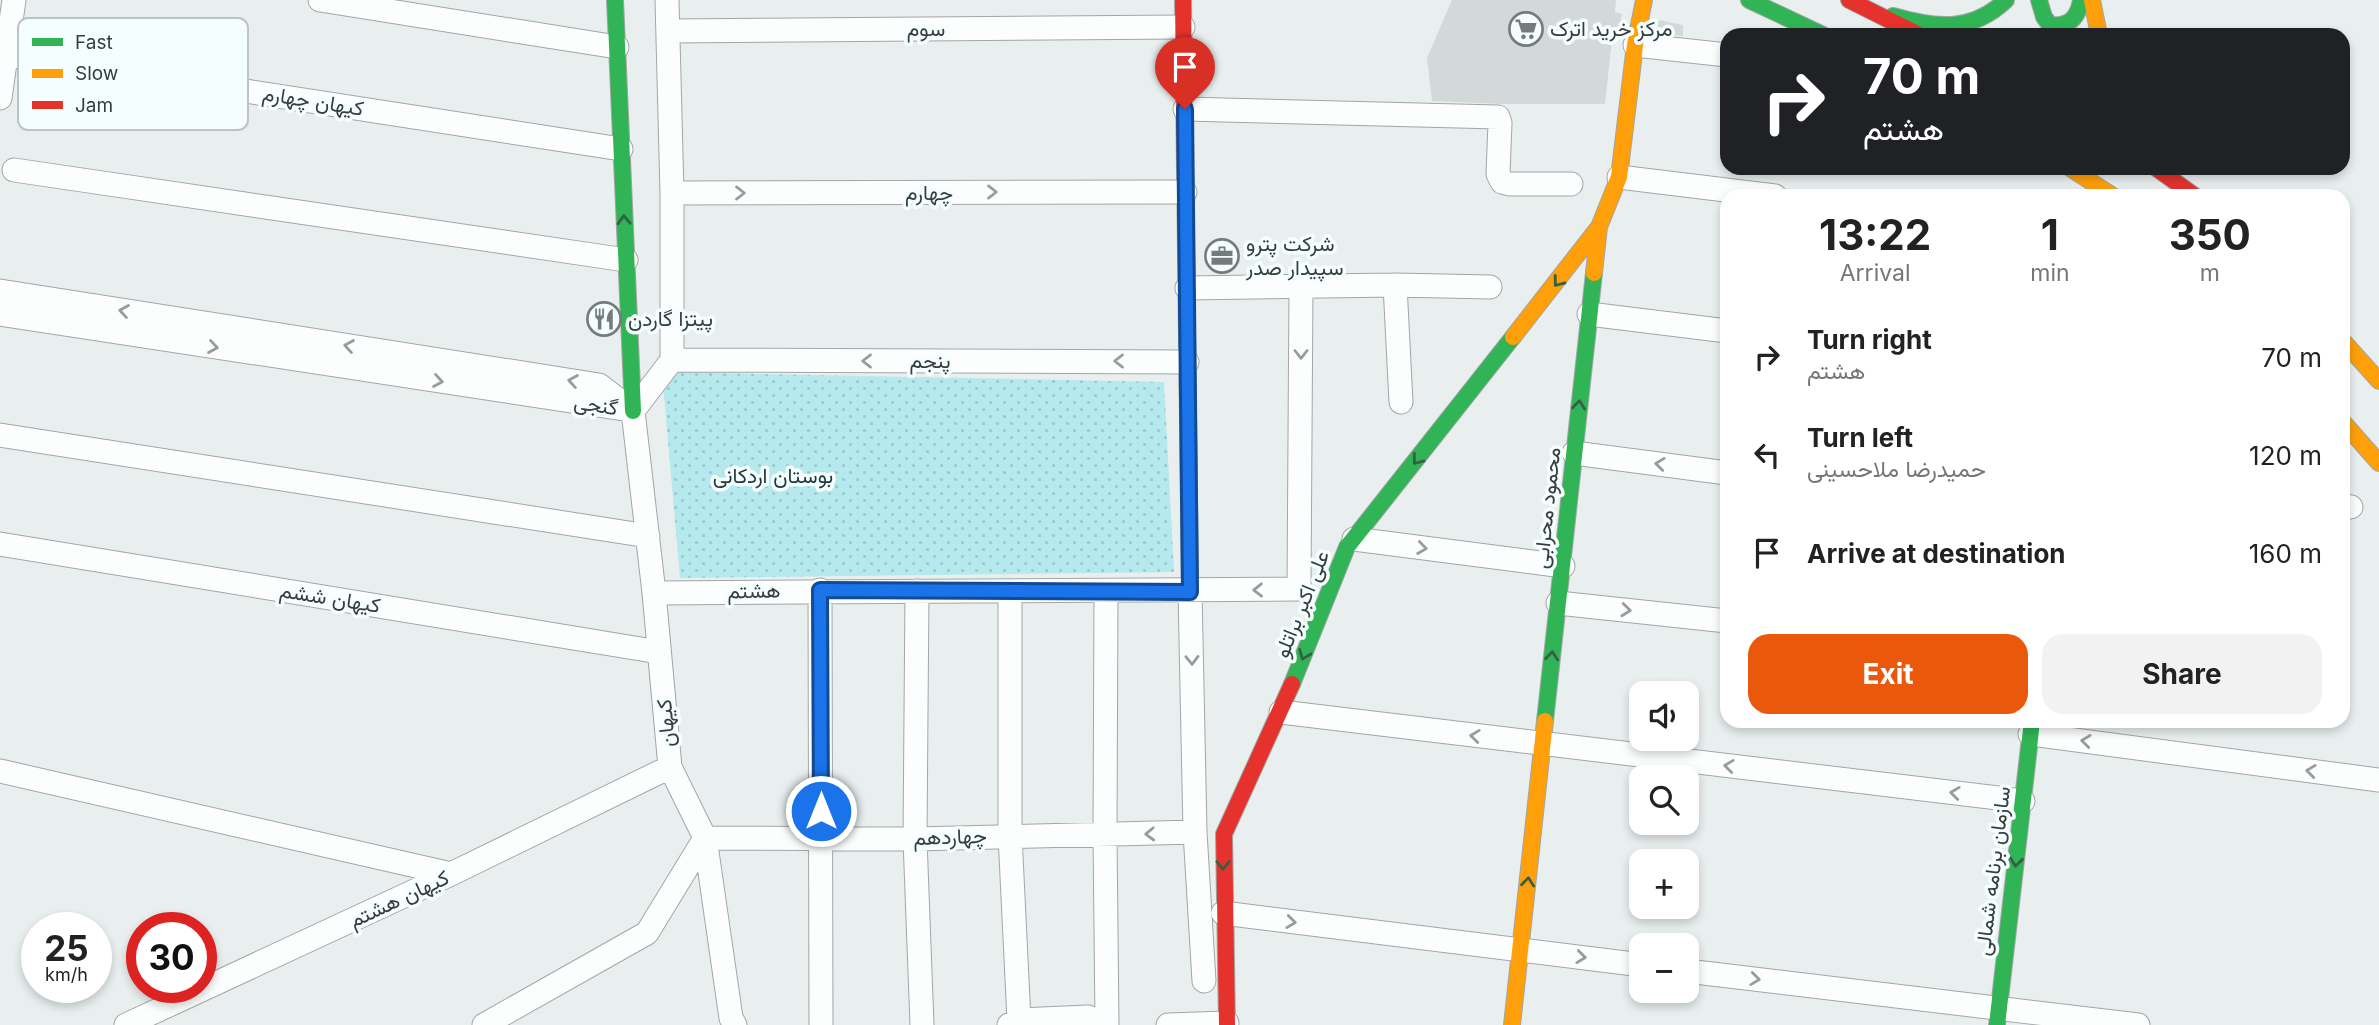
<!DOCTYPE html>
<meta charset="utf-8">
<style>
:root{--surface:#fff;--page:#f2f2f2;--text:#222;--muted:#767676;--accent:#ea580c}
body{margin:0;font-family:Inter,Vazirmatn,sans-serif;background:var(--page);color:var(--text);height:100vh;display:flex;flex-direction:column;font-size:26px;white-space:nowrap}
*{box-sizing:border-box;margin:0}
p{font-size:23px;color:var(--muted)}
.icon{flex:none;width:38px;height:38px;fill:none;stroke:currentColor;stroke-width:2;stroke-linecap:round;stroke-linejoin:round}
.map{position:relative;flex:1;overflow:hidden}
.sheet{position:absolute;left:1720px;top:189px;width:630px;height:539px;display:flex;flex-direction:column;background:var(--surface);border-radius:21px;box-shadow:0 4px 10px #0003}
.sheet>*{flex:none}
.hud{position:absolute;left:1720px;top:28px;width:630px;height:147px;border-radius:21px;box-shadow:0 4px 10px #0003;background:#202124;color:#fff;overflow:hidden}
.tools{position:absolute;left:1629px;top:681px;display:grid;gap:14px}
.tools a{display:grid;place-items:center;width:70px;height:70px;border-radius:14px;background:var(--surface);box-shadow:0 4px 10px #0003;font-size:35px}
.speed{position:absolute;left:21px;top:912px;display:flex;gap:14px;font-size:35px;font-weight:700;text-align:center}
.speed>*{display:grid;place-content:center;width:91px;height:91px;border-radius:50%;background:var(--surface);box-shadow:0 4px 10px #0003;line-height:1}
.speed small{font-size:18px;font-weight:400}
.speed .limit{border:10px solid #d22;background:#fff;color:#111}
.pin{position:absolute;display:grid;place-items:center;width:60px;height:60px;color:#fff;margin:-72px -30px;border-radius:50% 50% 50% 0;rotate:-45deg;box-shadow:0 0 7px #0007}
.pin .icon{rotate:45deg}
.me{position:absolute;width:77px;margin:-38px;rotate:0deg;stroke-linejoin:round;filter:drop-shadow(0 0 5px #0008)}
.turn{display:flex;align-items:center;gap:24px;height:147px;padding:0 28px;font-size:32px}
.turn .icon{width:91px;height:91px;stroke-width:2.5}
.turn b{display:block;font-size:49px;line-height:60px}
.eta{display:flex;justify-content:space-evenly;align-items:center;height:119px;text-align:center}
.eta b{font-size:42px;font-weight:700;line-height:49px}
.primary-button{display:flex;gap:14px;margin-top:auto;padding:14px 28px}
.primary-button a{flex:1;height:80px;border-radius:21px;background:var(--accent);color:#fff;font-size:28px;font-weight:700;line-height:80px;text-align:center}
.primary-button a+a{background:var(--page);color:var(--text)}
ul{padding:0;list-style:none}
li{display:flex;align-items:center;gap:21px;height:98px;padding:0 28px}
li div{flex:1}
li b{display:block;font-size:26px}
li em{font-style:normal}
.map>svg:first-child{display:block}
</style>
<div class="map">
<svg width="2379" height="1025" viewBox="0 0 2379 1025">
<defs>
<pattern id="park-dots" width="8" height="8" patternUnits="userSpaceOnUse" patternTransform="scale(1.75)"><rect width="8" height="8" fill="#b5e9ed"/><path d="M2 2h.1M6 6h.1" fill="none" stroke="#9cc9cc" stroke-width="1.8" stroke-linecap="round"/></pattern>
</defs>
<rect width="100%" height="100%" fill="#e9efef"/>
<path fill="url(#park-dots)" d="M662,372L1164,382L1174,572L680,578Z"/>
<path fill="#d3d8d8" d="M1452,0H1616L1615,12L1622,14L1617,40L1612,39L1605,104H1502L1432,101L1427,58Z
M1659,20L1683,25V36L1656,33Z"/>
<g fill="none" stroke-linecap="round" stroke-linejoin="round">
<g stroke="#a2a6a6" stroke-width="25">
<path id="street" d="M320,0L617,47
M667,0L672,193V360L633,411L654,593L670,767L705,838L731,1018L735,1025
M669,31L1183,27
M1635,45L1727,55
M6,54L621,149
M0,98L14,0
M1185,109L1498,117L1500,123L1498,174L1502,182L1510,184H1571
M14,170L626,260
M1619,177L1775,196
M672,193L1185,192
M1395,285L1401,402
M1187,288L1395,285L1490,287
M0,291L599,385L633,411
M0,314L630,410
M1589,314L1727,331
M672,360L1187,362
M0,435L648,536
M1574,453L1727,473
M2343,506L2351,507
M1354,539L1563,566
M0,544L659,652
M820,590L821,1025
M917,591L915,839L922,1025
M1106,591L1105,835L1107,1025
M1190,591L1195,832L1204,981
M1010,592V835L1019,1020
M654,593L1299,589L1301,286
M1558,603L1727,621
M1281,712L2023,801
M2030,734L2379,780
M0,771L451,874
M705,838L915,839L1195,832
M1223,913L1642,965
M1687,971L2138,1025
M126,1025L451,874L670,767
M484,1025L647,933L705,838
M1009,1025L1019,1020L1088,1017L1103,1025
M1168,1025L1227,1023"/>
</g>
<g stroke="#a2a6a6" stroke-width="18">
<path id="fast" d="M615,0L633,411
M1749,0L1823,35
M2039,0L2044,17L2050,25C2069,27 2078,18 2081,0
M1893,16C1934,28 1972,33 2006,0
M1188,417L1190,591
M1292,684L1347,547L1513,337
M1545,721L1594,273
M1997,1025L2032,721"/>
</g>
<g stroke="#a2a6a6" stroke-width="18">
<path id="slow" d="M2092,0L2099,35
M2070,168L2113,196
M1594,273L1599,227L1619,177L1635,45L1644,0
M1513,337L1598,228
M2343,341L2379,381
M2343,422L2379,463
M1512,1025L1545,721"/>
</g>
<g stroke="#a2a6a6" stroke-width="18">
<path id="jam" d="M1183,0L1188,417
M1849,0L1919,35
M2156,168L2195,196
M1227,1025L1224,834L1292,684"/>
</g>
<use href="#street" stroke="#fcfdfd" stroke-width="23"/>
<use href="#fast" stroke="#30b455" stroke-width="16"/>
<use href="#slow" stroke="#ff9f0a" stroke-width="16"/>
<use href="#jam" stroke="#e5322d" stroke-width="16"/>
</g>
<defs><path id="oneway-chevron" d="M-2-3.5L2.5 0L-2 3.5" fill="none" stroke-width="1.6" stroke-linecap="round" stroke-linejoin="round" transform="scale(1.75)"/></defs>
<g stroke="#9a9c9c">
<use href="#oneway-chevron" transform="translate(992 192)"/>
<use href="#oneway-chevron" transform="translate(740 193)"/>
<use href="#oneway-chevron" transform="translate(124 311) rotate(-171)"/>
<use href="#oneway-chevron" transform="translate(349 346) rotate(-171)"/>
<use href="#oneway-chevron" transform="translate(213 347) rotate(9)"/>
<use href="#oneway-chevron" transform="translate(1301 354) rotate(90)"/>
<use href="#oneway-chevron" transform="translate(867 361) rotate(-180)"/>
<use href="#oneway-chevron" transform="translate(1119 361) rotate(-180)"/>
<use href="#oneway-chevron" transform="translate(438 381) rotate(9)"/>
<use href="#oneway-chevron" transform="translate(573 381) rotate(-171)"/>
<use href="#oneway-chevron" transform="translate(1660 464) rotate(-173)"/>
<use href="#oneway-chevron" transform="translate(1422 548) rotate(8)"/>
<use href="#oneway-chevron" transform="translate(1258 590) rotate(179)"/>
<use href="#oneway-chevron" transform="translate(1626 610) rotate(6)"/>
<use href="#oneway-chevron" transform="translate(1192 660) rotate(89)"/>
<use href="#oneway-chevron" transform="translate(1475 736) rotate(-173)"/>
<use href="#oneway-chevron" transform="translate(2086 741) rotate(-173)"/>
<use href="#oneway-chevron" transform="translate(1729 766) rotate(-173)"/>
<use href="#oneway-chevron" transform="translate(2311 771) rotate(-173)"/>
<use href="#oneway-chevron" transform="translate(1955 793) rotate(-173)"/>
<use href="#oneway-chevron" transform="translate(1150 834) rotate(178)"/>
<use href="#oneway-chevron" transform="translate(1291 922) rotate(7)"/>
<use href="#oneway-chevron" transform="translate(1581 957) rotate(7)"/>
<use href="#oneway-chevron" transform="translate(1755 979) rotate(7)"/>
</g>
<g stroke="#356044">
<use href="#oneway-chevron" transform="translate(624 220) rotate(-92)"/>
<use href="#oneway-chevron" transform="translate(1558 282) rotate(127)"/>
<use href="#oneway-chevron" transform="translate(1579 405) rotate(-84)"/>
<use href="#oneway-chevron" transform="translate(1417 460) rotate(128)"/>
<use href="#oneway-chevron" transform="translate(1304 655) rotate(112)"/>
<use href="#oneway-chevron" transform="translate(1552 656) rotate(-84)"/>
<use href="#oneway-chevron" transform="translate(2016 862) rotate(97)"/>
<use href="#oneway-chevron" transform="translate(1223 865) rotate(90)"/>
<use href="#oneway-chevron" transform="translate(1528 882) rotate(-84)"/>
</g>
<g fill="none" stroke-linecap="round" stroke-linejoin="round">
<g stroke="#114b97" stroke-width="18">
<path id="route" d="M821,811L820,590L1190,592L1185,109"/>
</g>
<use href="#route" stroke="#1a73e8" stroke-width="12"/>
</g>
<defs>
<g id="supermarket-ring" transform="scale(1.75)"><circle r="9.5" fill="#f5feff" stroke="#757b7b" stroke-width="1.5"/><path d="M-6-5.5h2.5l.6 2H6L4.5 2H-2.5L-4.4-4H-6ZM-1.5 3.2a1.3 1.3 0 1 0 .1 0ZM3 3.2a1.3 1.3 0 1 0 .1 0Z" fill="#757b7b"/></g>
<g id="office-ring" transform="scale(1.75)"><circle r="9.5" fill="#f5feff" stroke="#757b7b" stroke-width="1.5"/><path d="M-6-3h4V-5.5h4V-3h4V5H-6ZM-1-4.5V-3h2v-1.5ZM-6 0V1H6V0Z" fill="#757b7b"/></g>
<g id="restaurant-ring" transform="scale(1.75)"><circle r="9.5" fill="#f5feff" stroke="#757b7b" stroke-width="1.5"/><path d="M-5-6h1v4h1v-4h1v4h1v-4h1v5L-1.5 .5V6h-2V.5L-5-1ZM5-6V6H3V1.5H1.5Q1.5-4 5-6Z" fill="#757b7b"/></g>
</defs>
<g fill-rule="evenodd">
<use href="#supermarket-ring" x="1526" y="29"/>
<use href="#office-ring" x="1222" y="256"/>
<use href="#restaurant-ring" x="604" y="319"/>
</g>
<g text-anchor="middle" stroke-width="7" stroke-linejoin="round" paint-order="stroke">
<g font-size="21" fill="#373c3c" stroke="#f5feff">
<text x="926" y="36">سوم</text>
<text transform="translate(313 101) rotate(9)" y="7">کیهان چهارم</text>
<text x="929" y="200">چهارم</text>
<text x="930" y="368">پنجم</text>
<text transform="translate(596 405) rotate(9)" y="7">گنجی</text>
<text transform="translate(1547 508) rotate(-84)" y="7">محمود محرابی</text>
<text transform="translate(754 591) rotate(-1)" y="7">هشتم</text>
<text transform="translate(330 598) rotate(9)" y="7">کیهان ششم</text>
<text transform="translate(1302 604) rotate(-68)" y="7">علی اکبر براتلو</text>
<text transform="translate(666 723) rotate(-95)" y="7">کیهان</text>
<text transform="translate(950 837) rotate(-2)" y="7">چهاردهم</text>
<text transform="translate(1993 871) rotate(-83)" y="7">سازمان برنامه شمالی</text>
<text transform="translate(399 899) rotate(-25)" y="7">کیهان هشتم</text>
</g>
<g font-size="21" fill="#373c3c" stroke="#f5feff" text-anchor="start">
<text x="1550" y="36">مرکز خرید اترک</text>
<text x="1246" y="251">شرکت پترو<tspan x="1246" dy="24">سپیدار صدر</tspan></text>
<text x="628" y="326">پیتزا گاردن</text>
</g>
<g font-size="21" fill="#223a3b" stroke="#f5feff">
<text x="773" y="483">بوستان اردکانی</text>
</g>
</g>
<rect x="18" y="18" width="230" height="112" rx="10" fill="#f5feff" stroke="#bcc4c4" stroke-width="2"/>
<rect x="32" y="38" width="31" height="8" fill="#30b455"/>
<rect x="32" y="69" width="31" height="9" fill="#ff9f0a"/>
<rect x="32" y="101" width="31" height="8" fill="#e5322d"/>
<g font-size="19" fill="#373c3c">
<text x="75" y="49">Fast</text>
<text x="75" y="80">Slow</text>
<text x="75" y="112">Jam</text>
</g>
</svg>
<div class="tools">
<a><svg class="icon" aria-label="sound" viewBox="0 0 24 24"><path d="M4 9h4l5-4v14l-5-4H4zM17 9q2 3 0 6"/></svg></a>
<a><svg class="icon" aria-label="search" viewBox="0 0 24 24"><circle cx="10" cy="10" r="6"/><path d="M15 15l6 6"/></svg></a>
<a>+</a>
<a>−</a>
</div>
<div class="speed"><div>25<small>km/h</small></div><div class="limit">30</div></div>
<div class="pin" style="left:1185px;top:109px;background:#d93025"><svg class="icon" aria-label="arrive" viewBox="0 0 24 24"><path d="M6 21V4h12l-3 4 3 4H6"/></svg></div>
<svg class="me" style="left:821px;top:811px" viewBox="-20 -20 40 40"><circle r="17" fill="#1a73e8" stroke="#fff" stroke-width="3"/><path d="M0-11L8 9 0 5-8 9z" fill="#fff"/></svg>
<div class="hud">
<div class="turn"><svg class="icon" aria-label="right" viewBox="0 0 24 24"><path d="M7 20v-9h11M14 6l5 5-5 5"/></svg><div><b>70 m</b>هشتم</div></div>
</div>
<section class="sheet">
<div class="eta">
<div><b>13:22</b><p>Arrival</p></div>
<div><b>1</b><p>min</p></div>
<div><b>350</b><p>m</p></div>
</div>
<ul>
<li><svg class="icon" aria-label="right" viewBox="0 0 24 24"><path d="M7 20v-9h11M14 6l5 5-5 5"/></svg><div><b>Turn right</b><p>هشتم</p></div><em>70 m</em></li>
<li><svg class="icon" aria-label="left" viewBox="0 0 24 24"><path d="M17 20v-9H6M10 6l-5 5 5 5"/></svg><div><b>Turn left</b><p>حمیدرضا ملاحسینی</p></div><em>120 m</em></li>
<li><svg class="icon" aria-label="arrive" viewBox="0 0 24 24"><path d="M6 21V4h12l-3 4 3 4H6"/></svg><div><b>Arrive at destination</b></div><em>160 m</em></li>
</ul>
<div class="primary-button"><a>Exit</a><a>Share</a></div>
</section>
</div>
